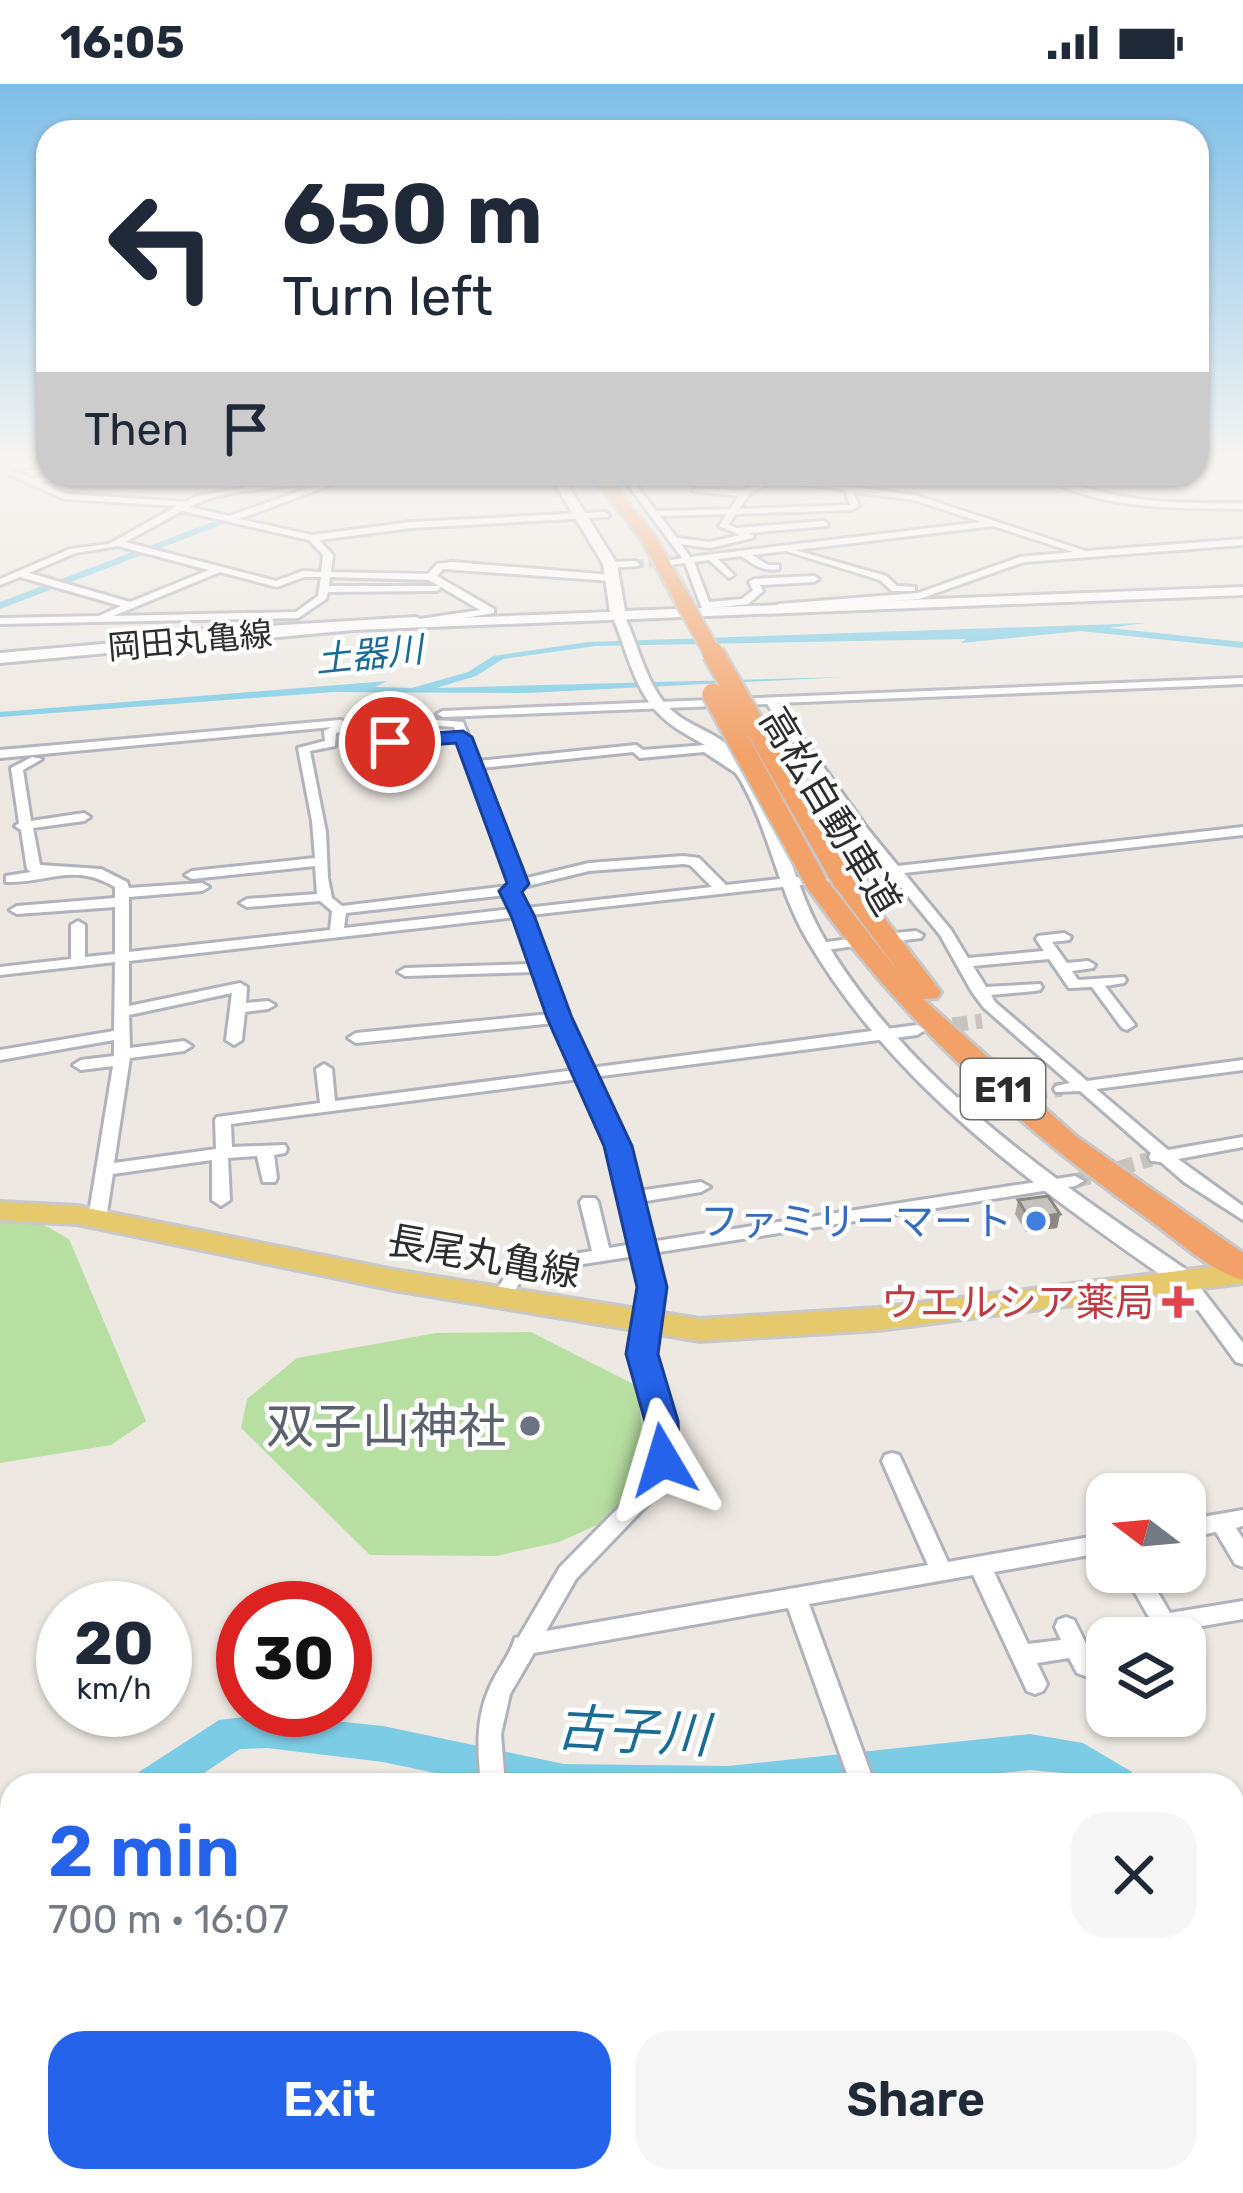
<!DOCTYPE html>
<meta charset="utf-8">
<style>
:root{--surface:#fff;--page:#f6f6f7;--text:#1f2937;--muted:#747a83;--accent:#2563eb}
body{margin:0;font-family:Rubik,"Noto Sans JP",sans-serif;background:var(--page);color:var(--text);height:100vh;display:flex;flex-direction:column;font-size:45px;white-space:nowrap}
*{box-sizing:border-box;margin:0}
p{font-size:39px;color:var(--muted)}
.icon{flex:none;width:66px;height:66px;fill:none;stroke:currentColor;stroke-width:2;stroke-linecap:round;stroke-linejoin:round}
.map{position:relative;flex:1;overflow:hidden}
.panel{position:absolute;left:0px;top:1689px;width:1245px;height:420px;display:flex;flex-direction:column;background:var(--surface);border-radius:36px 36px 0 0;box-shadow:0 3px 9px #0004}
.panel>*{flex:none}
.hud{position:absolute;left:36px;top:36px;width:1173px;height:366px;border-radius:36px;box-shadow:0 3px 9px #0004;background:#fff;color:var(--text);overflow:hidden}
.needle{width:78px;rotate:286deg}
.fabs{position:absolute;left:1086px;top:1389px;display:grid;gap:24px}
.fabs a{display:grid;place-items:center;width:120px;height:120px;border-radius:24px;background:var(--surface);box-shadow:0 3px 9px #0004;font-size:60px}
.speed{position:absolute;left:36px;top:1497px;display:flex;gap:24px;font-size:60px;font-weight:700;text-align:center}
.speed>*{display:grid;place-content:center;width:156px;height:156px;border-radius:50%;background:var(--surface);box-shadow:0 3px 9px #0004;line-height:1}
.speed small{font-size:30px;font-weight:400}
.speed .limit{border:18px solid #d22;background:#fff;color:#111}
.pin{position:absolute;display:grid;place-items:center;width:102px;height:102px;color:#fff;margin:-51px;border:6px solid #fff;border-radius:50%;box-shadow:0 3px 12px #0007}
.me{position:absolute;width:132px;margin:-66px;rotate:353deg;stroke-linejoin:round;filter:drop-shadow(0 0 9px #0008)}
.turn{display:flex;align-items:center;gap:42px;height:252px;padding:0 48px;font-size:54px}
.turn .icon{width:156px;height:156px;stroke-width:2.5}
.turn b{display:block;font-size:84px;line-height:102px}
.then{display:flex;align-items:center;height:114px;padding:0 48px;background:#0003;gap:24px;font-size:45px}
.round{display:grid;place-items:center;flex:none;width:126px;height:126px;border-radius:36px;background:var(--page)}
.summary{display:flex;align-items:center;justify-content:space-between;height:204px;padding:0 48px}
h1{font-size:72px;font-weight:600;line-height:90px;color:var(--accent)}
.button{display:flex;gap:24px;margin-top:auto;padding:24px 48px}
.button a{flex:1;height:138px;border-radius:36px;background:var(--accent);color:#fff;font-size:48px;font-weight:600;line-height:138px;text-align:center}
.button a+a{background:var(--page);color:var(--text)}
.status{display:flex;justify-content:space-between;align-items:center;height:84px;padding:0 60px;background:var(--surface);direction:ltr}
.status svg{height:33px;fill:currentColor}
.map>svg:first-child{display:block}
</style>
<div class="status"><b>16:05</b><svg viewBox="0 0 49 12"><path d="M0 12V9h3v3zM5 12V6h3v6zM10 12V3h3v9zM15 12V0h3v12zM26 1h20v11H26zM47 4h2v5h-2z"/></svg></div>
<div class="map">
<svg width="1243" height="2109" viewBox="0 0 1243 2109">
<rect width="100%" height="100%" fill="#ede8e1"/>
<path fill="#b8dfa2" d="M0,1137L44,1141L69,1155L146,1337L111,1361L0,1379Z
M531,1248L637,1302L646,1380L606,1437L559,1458L496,1472L370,1471L241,1344L247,1315L297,1274L436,1249Z"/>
<path fill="#7dcce6" d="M340,390H355L0,525V518Z
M1145,539L1109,544L1243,558V564L1081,547L961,559L966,555L596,562L503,575L476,592L436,604L844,593L527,609L333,608L0,633V628L387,597L375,603L412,604L468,588L493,572L588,558Z"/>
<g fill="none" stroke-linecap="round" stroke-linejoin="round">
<path fill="#7dcce6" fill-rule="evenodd" d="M1036,390H1055L1116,416L1104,419Z
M267,1630L383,1642L564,1680L728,1682L1030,1650L1083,1659L1132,1688L1138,1701H1082L1063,1689L1030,1686L889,1701H492L383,1678L267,1664L240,1665L186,1701H133L139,1688L219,1636Z
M1233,1738L1243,1741V1787L1233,1783Z
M12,1789V1831L0,1836V1793Z"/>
<path stroke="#c7c3bd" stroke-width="9" stroke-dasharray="9 4.5" stroke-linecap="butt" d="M635,480L668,478"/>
<path stroke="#c7c3bd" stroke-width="15" stroke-dasharray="15 8" stroke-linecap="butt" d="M930,944L982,937
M1009,1012L1062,1005
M1075,1097L1151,1075"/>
<g stroke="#b1b3bc" stroke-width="6">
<path id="minor" d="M0,381L30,394L116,390L40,398L66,410L186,418L197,412L244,404L239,390H247L252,402L321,390H339C292,408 233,400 189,423L229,432L349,390H361L239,435L312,451L411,438L605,428L609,431L608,433L411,444L319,456L333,471L331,488L428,490L437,480L452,478L612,491L617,494L612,497L443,485L437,492L494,525V529L415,542L410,539L199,552L116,565L111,562L112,560L199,546L416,533L420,535L480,526L441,503L437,507L328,508L326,515L298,534L0,540V534L99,532L121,522L20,493L0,501V495L70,465L109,460L177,422L64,415L0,386ZM182,427L309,456L323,471L321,488L303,487L276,497L125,458ZM118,462L209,486L130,518L29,489L75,469ZM220,488L277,503L304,493H321L318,512L296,528L113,532ZM330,493L429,496L439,502H329Z
M620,390H628L656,427L730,425L739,412L693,407L697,404L743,407L766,395L745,390H766L846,402L850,390H858L854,403L918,412L1086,467L1243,455V461L1024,478L919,515L782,525L777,522L779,520L918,509L1020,473L1074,468L993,442L795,466L886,492L897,502L915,503V507H892L880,496L786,467L752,471L768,481H779V485C763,488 755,481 741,472L718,475L734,491L729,494L709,476L694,478L709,518L742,515L753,506L749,498L754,495L814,492L819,495L814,498L760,501L763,507L748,520L712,524L713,527L708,530L703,527L685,479L668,481L663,478L682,474ZM776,396L845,406L850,421L739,425L750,409ZM853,408L914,416L981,438L690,473L681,460L710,464L752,454L754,452L749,449L827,442L828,440L824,437L737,444L728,441L736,430L851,426L859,422ZM727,430L719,442L740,451L710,458L677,454L660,432Z
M1036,390H1047C1120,420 1166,419 1243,419V425C1172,424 1099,426 1036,390Z
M635,477L640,480L638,482L610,484L605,481L610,478Z
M1243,594V600L778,619L866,743L898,782L1243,743V751L904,789L951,846L968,874L1044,867L1036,855L1038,852L1064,849L1071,853L1069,856L1052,858L1067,879L1088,877L1095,881L1093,884L1072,887L1078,896L1124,893L1126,896L1124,899L1105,902L1135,941L1127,946L1122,944L1092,903L1069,904L1049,875L973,882L986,903L1040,900L1042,903L1040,906L1035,907L991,911L995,918L1087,997L1243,976V986L1096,1005L1168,1066L1243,1053V1063L1178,1075L1243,1122V1136L1184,1098L1161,1078L1151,1077L1149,1073L1151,1069L1080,1007L1056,1008L1054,1005L1056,1002L1070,999L984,924L972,908L940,851L891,791L530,831L567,934L590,984L917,941L925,946L917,951L594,993L626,1062L638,1107L701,1098L710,1103L701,1108L640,1118L650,1158L1075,1092L1084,1097L1075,1102L653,1169L661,1203L652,1270L674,1357L673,1376L650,1418L576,1495L546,1547L928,1481L882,1377L885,1371L892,1369L899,1371L902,1377L948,1478L1107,1450V1468L994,1488L1028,1560L1061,1556L1055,1543L1058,1536L1066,1533L1074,1536L1097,1582L1093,1589L1085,1592L1077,1589L1069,1574L1037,1579L1047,1600L1043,1607L1035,1610L1027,1607L973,1491L809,1520L875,1701H851L788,1524L534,1569L510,1610L501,1650L505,1701H481C478,1668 475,1637 489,1605C496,1587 510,1572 515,1554L519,1553L560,1483L636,1406L653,1376L654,1357L632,1270L643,1203L635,1172L525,1189L507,1220H493L491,1215L513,1180L592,1167L580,1118L583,1114H595L598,1118L609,1164L633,1160L610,1062L579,995L231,1040L232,1063L285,1061L287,1065L285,1069L274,1071L277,1094L275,1098H263L257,1072L228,1074L230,1116L221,1122L212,1116V1076L113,1090L106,1135L97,1141L91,1139L88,1135L113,982L81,986L73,981L81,976L114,972V956L0,976V966L114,947L115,878L0,891V883L71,875V841L78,837L85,841V873L115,870V823L17,830L10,826L17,822L115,814V803C73,778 49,799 6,798V792L31,788L27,785L21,746L15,742L19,739L11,684L32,673L42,675L23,686L31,737L84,729L90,733L84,737L33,744L40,781L101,785L127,798L129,804L202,799L209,803L202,807L129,813V868L330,846L332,827L320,817L247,823L240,819L247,815L317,810L315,782L192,795L185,791L192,787L315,774L312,737L298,664L325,657L324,647L332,643L0,674V666L340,636L344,637L345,641L387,632L463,638L478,677L636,661L643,666L706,661L746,686L736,689L704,668L640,674L633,668L481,684L523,795L589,779L683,772L699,774L726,801L886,783L858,749L767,620L443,633L437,630L443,627ZM387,638L454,643L457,650L390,655L384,658L390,661L459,657L511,799L508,802L342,822L332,814L328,794L326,748L310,667L335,662L336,649ZM683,780L690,781L712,803L526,824L518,808L523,803L589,787ZM506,811L513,825L344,844L346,829ZM517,833L533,880L405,884L398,888L405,892L536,888L550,930L356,949L348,954L356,959L554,939L575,986L335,1017L332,985L324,980L316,985L320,1019L217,1033L215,1036L216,1065L114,1079L130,974L184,967L192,962L184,957L130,964L129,931L232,909L226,956L234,961L242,956L245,928L268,925L275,921L268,917L246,919L247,903L240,899L129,922V877Z
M916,847L923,851L921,854L896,857L889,853L896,849Z
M849,855L856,859L854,862L820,867L813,863L820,859Z
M984,1010L990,1012L992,1015L990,1018L954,1024L946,1019L954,1014Z
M1186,1191L1192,1193L1243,1259V1280L1236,1278L1180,1201L1177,1197L1180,1193Z
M1243,1426V1442L1236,1444L1243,1455V1483L1235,1480L1216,1448L1185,1454V1436Z
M1123,1488H1146L1170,1529L1243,1517V1535L1180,1546L1184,1554H1161Z
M1243,1762V1786L1236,1789L1243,1792V1845L1233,1847V1821L1239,1820L1233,1817V1766Z
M1233,1870L1243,1875V1916L1233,1911Z
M542,2097H572L573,2109H543Z
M988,2097H1018L1022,2109H992Z"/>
</g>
<g stroke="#b1b3bc" stroke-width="6">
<path id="tertiary" d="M48,378V382L0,385V379Z
M618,527L624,531C638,560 645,597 667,622C682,638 703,644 721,656C736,666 747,681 756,697C786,747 795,806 825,856C911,1001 1058,1098 1194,1191L1198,1197L1194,1203H1178C1040,1106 895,1005 808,857C778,807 770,748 741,697C717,656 687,659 658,629C633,603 626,563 612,531Z"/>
</g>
<g stroke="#b1b3bc" stroke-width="6">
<path id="secondary" d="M549,390H561L617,480L625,527L1243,503V511L353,546L0,579V569L353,538L610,528L603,480Z"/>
</g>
<g stroke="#c8c8c8" stroke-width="6">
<path id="primary" d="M0,1118L77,1122L394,1186L700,1235L878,1224L1243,1179V1199L878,1246L700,1257L394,1206L77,1140L0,1136Z"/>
</g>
<g stroke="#c8c8c8" stroke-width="6">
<path id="motorway" d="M590,390H605L656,454L692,517L689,521H677L641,455Z
M844,791L853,793L941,908L937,914L923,915L1077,1053L1243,1169V1196C1210,1187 1178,1157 1151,1137C1017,1042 899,935 805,800L808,795H826L901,891L832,798Z"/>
</g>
<use href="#minor" fill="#fff" fill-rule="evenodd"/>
<use href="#tertiary" fill="#fff" fill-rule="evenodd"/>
<use href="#secondary" fill="#fff" fill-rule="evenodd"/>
<use href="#primary" fill="#e6c86d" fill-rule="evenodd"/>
<use href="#motorway" fill="#f2a168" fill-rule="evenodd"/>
<g stroke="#c8c8c8" stroke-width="20" stroke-linecap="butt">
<path id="motorway-bridge-far1" d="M683,517L714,572"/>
</g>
<g stroke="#c8c8c8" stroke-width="26" stroke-linecap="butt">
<path id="motorway-bridge" d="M713,569L844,798
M713,610L817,800"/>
</g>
<use href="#motorway-bridge-far1" stroke="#f2a168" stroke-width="16"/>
<use href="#motorway-bridge" stroke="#f2a168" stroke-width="21"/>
</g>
<path fill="#aaa7a2" d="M1018,1116L1060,1130L1057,1144L1026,1148L1015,1130Z"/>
<path fill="#8b8884" d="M1060,1130L1057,1144L1026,1148L1029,1134Z"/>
<path fill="#c6c2bc" stroke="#8b8884" stroke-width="3" d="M1048,1112L1060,1130L1029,1134L1018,1116Z"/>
<linearGradient id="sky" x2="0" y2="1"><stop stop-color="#7dbee7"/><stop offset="0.56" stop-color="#f7f5f2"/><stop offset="1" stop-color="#f7f5f2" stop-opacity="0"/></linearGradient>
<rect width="1243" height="673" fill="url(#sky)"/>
<path fill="#2563eb" stroke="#184099" stroke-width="3" d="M463,647L472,653L529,800L522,808L534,831L572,934L632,1062L667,1203L658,1270L678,1337L680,1376L675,1386H651L645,1337L626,1270L637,1203L604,1062L547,934L512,834L499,807L507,799L456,659L390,664L380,658L390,652Z"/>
<circle fill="#3f7fe0" stroke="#fff" stroke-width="4.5" cx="1036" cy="1137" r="12"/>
<path fill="#e0444e" stroke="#fff" stroke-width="4.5" d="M1172 1200h12v12h12v12h-12v12h-12v-12h-12v-12h12z"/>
<circle fill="#6b7280" stroke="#fff" stroke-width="4.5" cx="530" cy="1342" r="12"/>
<g text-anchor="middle" stroke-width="9" stroke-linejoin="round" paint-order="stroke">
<g font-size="33" fill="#2d2d2d" stroke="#fff">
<text transform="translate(190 556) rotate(-5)" y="12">岡田丸亀線</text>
</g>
<g font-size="36" font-style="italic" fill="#196c95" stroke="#fff">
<text transform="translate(369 570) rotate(-6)" y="13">土器川</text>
</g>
<rect fill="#fff" stroke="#6c6c6c" stroke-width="3" x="961" y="975" width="84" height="60" rx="9"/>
<g font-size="36" font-weight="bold" fill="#2d2d2d">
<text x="1003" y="1018">E11</text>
</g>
<g font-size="39" fill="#2d2d2d" stroke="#fff">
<text transform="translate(831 727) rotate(59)" y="14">高松自動車道</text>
<text transform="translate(484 1172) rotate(10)" y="14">長尾丸亀線</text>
</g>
<g font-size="39" fill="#366cbe" stroke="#fff" text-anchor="end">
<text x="1012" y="1151">ファミリーマート</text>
</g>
<g font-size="39" fill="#be3a42" stroke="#fff" text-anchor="end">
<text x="1154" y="1232">ウエルシア薬局</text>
</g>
<g font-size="48" fill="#5b616d" stroke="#fff" text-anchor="end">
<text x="506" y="1359">双子山神社</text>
</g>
<g font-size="51" font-style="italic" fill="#196c95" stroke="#fff">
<text transform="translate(633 1647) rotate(3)" y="18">古子川</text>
</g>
</g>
</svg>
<div class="fabs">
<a><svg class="needle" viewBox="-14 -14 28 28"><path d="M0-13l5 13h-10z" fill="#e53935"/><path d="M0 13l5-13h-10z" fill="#747a83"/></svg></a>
<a><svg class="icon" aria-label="layers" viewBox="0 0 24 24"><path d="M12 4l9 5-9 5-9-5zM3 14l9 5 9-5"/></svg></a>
</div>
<div class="speed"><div>20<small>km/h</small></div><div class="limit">30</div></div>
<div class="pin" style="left:390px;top:658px;background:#d93025"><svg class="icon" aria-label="arrive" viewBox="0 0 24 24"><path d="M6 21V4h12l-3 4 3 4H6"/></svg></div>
<svg class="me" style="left:663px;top:1376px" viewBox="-20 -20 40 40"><path d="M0-17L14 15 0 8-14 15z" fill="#2563eb" stroke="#fff" stroke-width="4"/></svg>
<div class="hud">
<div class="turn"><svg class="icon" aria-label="left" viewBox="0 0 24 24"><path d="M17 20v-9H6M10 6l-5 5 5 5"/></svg><div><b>650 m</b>Turn left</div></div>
<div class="then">Then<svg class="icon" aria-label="arrive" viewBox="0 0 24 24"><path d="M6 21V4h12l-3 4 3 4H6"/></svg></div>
</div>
<section class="panel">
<div class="summary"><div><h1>2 min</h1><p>700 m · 16:07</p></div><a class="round"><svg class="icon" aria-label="close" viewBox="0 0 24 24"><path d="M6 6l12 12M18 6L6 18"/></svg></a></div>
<div class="button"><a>Exit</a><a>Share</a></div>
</section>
</div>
